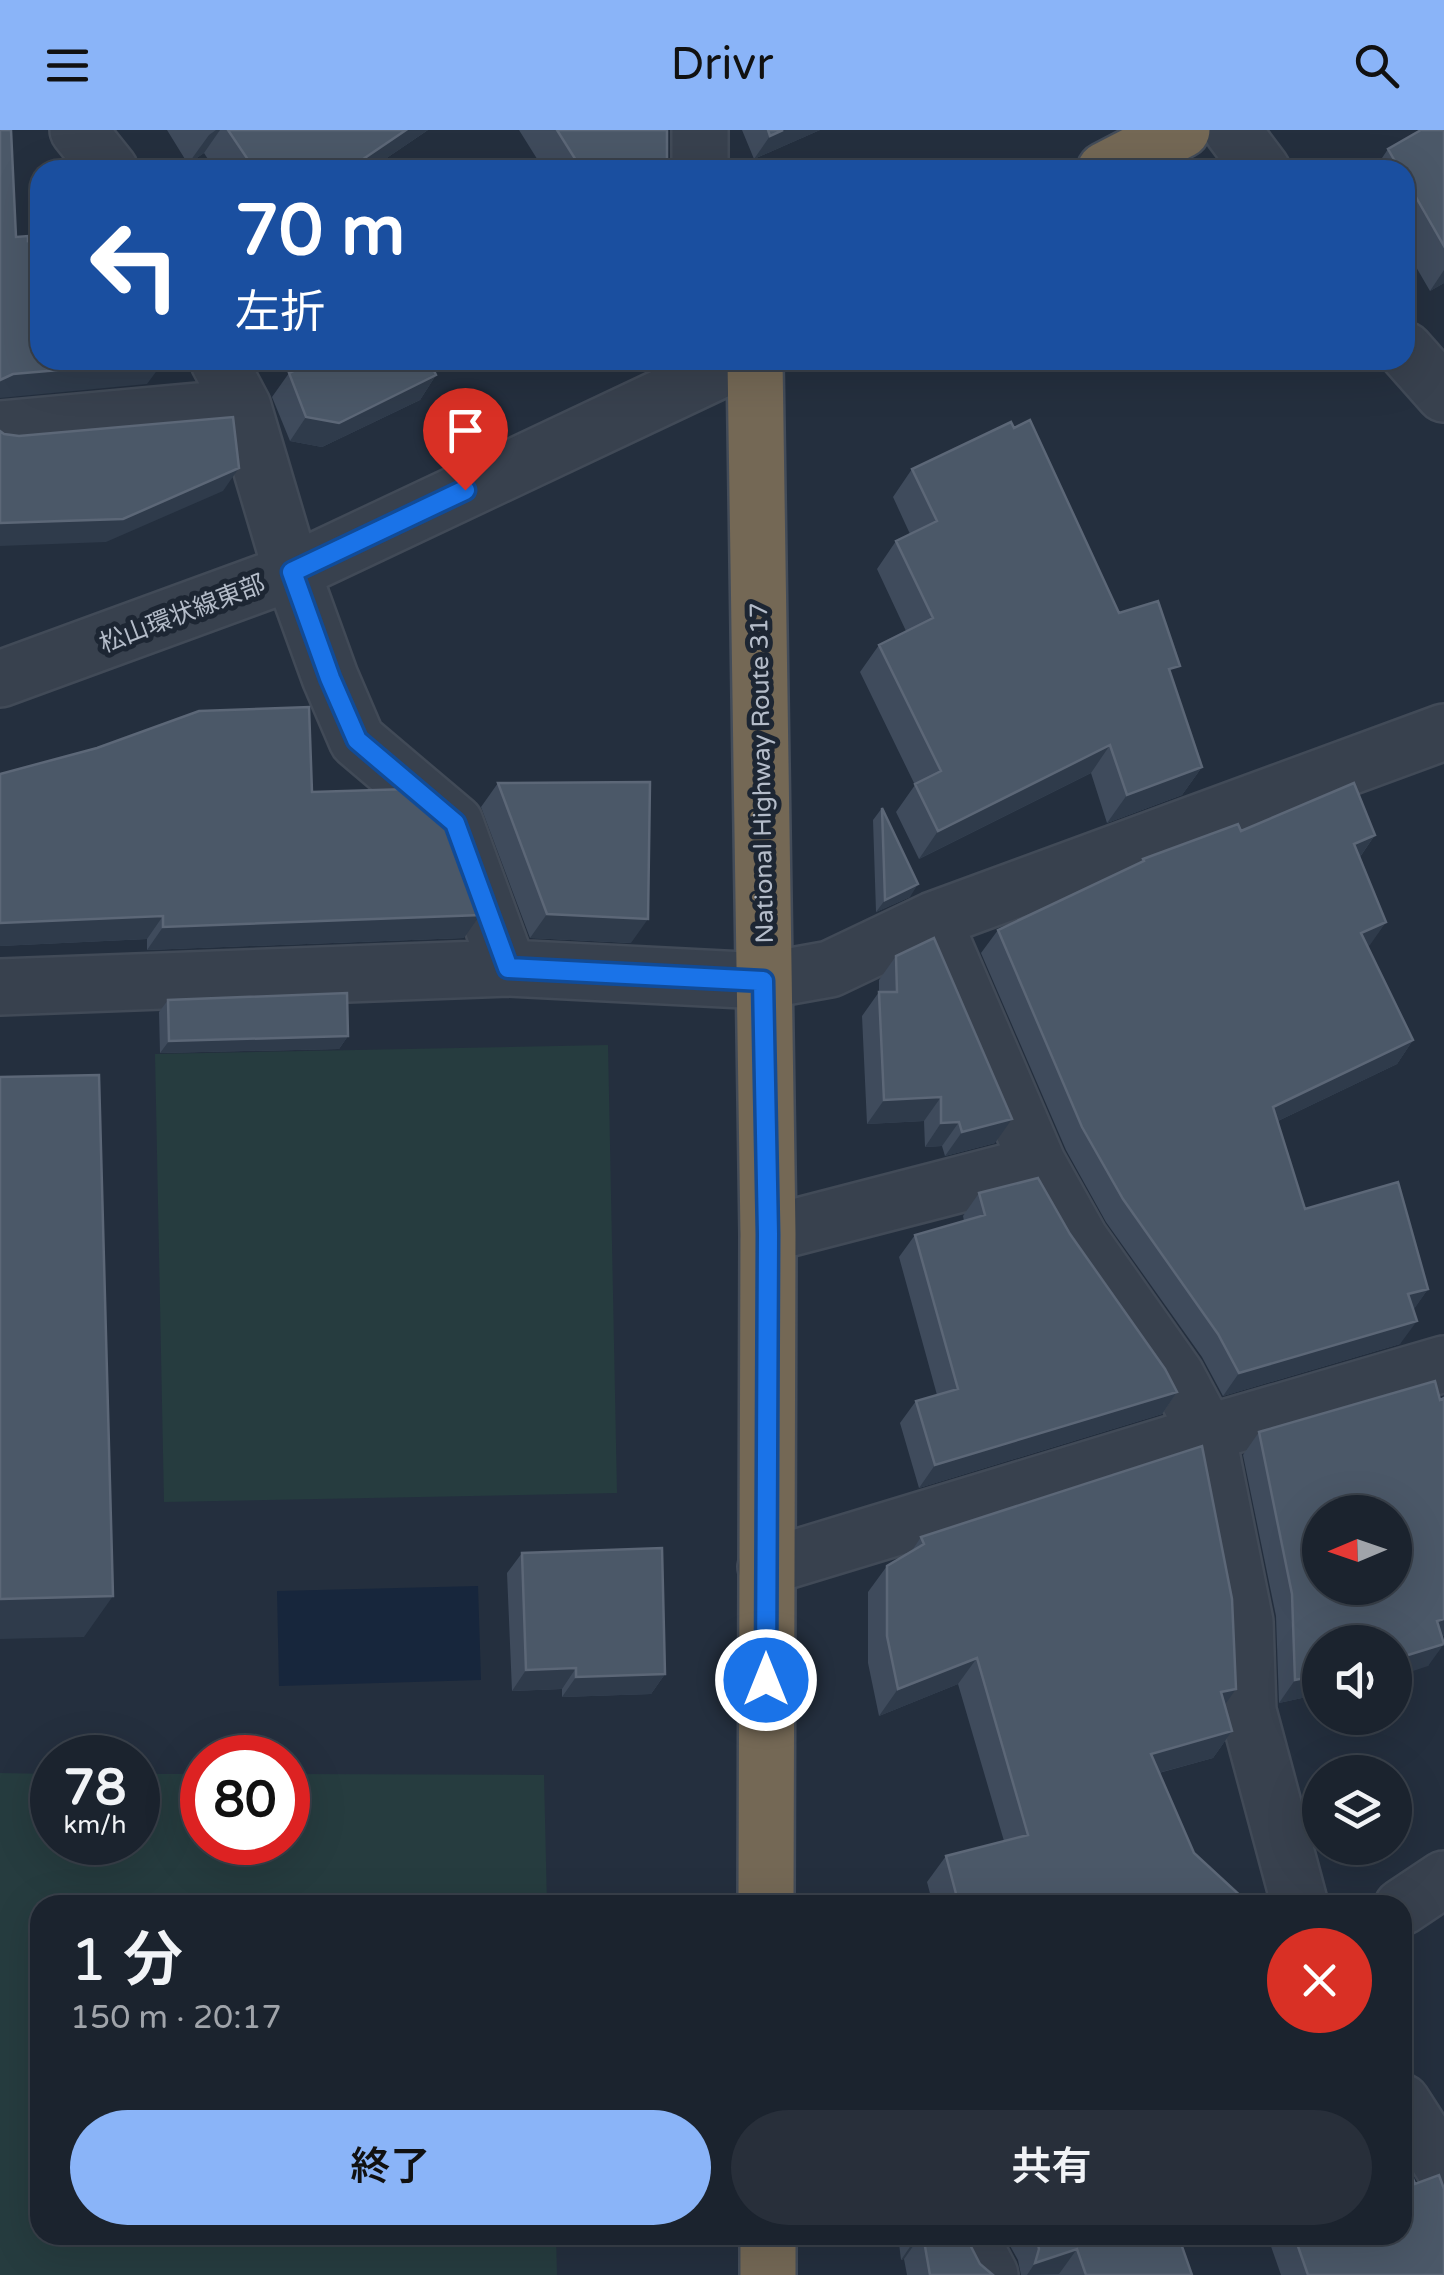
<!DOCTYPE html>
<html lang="ja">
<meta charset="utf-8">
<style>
:root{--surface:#1b232e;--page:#282f3a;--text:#f1f3f6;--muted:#a0a4aa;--line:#39404a;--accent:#8ab4f8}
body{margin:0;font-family:"Varela Round","Noto Sans JP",sans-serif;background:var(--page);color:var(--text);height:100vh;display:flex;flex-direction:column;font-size:38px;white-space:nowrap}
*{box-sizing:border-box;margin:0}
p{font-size:32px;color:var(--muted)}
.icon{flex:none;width:55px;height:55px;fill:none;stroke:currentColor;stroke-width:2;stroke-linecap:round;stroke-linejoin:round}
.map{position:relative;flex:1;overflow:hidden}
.sheet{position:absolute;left:30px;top:1765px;width:1382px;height:350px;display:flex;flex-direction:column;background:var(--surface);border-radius:30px;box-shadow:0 10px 40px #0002,0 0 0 2px var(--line)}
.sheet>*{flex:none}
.top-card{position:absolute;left:30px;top:30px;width:1385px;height:210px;border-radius:30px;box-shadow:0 10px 40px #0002,0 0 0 2px var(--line);background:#1a4fa0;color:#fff;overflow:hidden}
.needle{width:65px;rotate:268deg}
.buttons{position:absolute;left:1302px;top:1365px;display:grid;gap:20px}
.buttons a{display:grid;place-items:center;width:110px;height:110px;border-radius:50%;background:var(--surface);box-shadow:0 10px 40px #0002,0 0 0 2px var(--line);font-size:50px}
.speed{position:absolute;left:30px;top:1605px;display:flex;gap:20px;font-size:50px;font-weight:700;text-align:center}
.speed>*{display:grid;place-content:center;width:130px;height:130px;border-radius:50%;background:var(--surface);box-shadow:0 10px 40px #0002,0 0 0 2px var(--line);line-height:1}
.speed small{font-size:25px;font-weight:400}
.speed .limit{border:15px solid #d22;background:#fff;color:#111}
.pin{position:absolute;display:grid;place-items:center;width:85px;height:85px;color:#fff;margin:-102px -42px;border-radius:50% 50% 50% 0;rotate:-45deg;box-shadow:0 0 10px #0007}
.pin .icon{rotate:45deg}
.me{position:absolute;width:110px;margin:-55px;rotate:0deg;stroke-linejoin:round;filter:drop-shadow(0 0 8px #0008)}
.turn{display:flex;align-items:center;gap:35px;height:210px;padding:0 40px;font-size:45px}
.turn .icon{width:130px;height:130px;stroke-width:2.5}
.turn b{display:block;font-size:70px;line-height:85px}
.round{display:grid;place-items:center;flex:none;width:105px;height:105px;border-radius:52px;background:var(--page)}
.summary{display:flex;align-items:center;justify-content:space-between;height:170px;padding:0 40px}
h1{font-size:60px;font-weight:600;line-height:75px}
.button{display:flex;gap:20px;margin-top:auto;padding:20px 40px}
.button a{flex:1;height:115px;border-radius:60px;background:var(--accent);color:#111;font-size:40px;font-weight:600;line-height:115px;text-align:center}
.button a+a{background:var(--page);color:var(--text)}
header{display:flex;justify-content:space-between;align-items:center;height:130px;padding:0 40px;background:var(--accent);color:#111;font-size:45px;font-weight:600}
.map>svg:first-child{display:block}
</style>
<header><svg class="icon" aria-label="menu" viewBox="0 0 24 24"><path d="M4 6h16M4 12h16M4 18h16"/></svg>Drivr<svg class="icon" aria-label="search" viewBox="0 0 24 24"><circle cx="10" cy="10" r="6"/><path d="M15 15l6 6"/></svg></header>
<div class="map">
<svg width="1444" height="2145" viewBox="0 0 1444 2145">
<rect width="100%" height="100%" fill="#242f3e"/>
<path fill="#263c3f" d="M608,915L617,1363L164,1372L155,924Z
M0,1643L52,1644V1712H138V1644H202V1712H288V1644L544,1645L547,1775H40V2105H556L557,2145H0Z"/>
<path fill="#17263c" d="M478,1456L481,1550L279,1556L277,1461Z"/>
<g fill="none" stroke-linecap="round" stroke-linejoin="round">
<g stroke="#414a57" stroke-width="60">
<path id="minor" d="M78,0L110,40
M700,0V40
M1232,0L1262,40
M1405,220L1444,264
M218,230L243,277L292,442L330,547L357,610L455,693L508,838
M0,299L243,277
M0,549L292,442L741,230
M933,790L1038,1034L1080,1109L1176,1245L1207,1303L1245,1492L1248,1581L1300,1775
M0,857L508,838L763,851L830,839L933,790L1444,602
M768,1104L1038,1034
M766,1437L1207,1303L1444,1234
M1402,1777L1444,1749
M1402,1972L1444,2038
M969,2105L990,2145"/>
</g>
<g stroke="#434c59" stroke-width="60">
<path id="highway" d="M1105,40L1182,0
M755,230L768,1104L766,1775
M768,2105V2145"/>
</g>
<use href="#minor" stroke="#38414e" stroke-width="55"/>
<use href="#highway" stroke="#746855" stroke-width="55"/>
</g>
<path fill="#3f4b5c" d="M167,0H428L369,40H215L204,23L188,34Z
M519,0H667V40H544Z
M742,0H820L754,29Z
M1444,0V153L1430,161L1405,118V40H1374L1388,19Z
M289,243L436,245L420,270L322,317L290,311L272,267Z
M912,339L1119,483L1172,546L1202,637L1182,665L1107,693L1091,643L919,729L896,682L915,655L860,542L879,515L906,501L877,439L896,411L910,404L893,367Z
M0,644L312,662L464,808L147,820V809L0,816Z
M498,653L631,813L530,808L481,677Z
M882,678L910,767L876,782L873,690Z
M1241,701L1375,705L1360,727L1386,792L1368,816L1413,910L1397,934L1278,991L1305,1079L1428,1159L1413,1180L1400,1214L1223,1266L1202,1227L1106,1092L1066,1020L981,823L998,800L1140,733L1143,729Z
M896,826L995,1013L945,1026L942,1016L925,1017L924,991L867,994L862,886L879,862V850Z
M168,870L348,906L339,919L160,923L159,882Z
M979,1063L1070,1104L1177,1262L1162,1284L919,1358L900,1293L916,1271L937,1265L899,1127L915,1105L964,1091L963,1086Z
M1440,1270L1442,1507L1428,1536L1320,1512V1564L1279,1573L1276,1486L1243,1325L1259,1302Z
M921,1407L1225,1575L1232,1601L1213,1628L1159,1643L1194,1723L1245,1770L1241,1775H933L927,1752L946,1726L1004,1711L958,1554L879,1586L868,1533V1462L887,1436L911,1422Z
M522,1423L665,1544L651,1564L562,1567V1559L512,1561L507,1443Z
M1415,2054L1444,2145H1281L1267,2105H1402Z
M898,2105H965L980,2134L993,2145H907L904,2129L901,2130Z
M1004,2105H1178L1192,2145H1021L1018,2130Z"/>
<path fill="#2f3b4b" d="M216,0H220L204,23L188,34L209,5Z
M406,0H428L369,40H347Z
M783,0H820L754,29L770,6Z
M1444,140V153L1430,161Z
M164,231L147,254L0,268V250L13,244Z
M436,245L420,270L322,317L290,311L306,287Z
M239,338L223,361L106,412L0,416V393Z
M1110,615L1091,643L919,729L938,701Z
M1202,637L1182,665L1107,693L1127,665Z
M1375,705L1359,728L1354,714Z
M918,754L910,767L876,782L885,770Z
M547,784L648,789L631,813L530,808Z
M480,785L464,808L147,820L163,797Z
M163,786L147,809L0,816V793Z
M1386,792L1370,815L1345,826L1361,803Z
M348,906L339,919L160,923L169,911Z
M1413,910L1397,934L1257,1001L1273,977Z
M941,967L924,991L867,994L884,970Z
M1012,989L995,1013L945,1026L962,1002Z
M959,992L942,1016L925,1017L941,993Z
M1428,1159L1412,1182L1408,1164Z
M1417,1191L1400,1214L1223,1266L1239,1243Z
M1177,1262L1162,1284L919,1358L935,1335Z
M113,1466L84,1507L0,1509V1469Z
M1444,1489V1506L1421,1514L1437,1491Z
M1444,1514L1428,1536L1395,1547V1529Z
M977,1528L958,1554L879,1586L898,1559Z
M576,1538L562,1559L512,1561L526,1540Z
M665,1544L651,1564L562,1567L576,1547Z
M1320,1545V1564L1279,1573L1295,1550Z
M1236,1559L1217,1586L1221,1562Z
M1232,1601L1213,1628L1132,1650L1151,1624Z
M918,2105H921L904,2129L901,2130Z
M1077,2119L1059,2144L1027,2145L1035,2133Z"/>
<path fill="#4b5868" stroke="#5c6777" stroke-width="2.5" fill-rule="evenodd" d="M0,0H11L16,107L28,106V111L40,109V230L164,231L13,244L0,250Z
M228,0H406L347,40H255Z
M557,0H667V40H574L573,39L579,35Z
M768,0H783L770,6Z
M1421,0H1444V116L1405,48V40H1400L1388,19Z
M316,230H429L436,245L339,293L306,287L289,243Z
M233,287L239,338L123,389L0,393V301L4,304L19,306Z
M1030,290L1119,483L1158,471L1180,536L1169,539L1202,637L1127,665L1110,615L938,701L915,654L941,641L879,515L933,488L896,411L937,391L912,339L1011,292L1014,298Z
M309,577L312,662L409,659L445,688L480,785L163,797V786L0,793V644L97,618L199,581Z
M650,652L648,789L547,784L498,653Z
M1354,653L1375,705L1354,714L1386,792L1361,803L1413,910L1273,977L1305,1079L1398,1052L1428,1159L1408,1164L1417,1191L1239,1243L1218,1204L1123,1069L1082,997L998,800L1144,731L1143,729L1238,694L1241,701Z
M882,678L918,754L885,770Z
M934,808L1012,989L962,1002L959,992L941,993V967L884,970L879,862H897L896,826Z
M347,863L348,906L169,911L168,870Z
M99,945L113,1466L0,1469V947Z
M1038,1048L1070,1104L1165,1239L1177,1262L935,1335L916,1271L958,1259L915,1105L985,1085L979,1063Z
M1435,1251L1440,1270L1444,1268V1489L1437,1491L1444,1514L1395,1529V1512H1320V1545L1295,1550L1292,1464L1259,1302ZM1320,1382H1395V1458H1320Z
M1202,1316L1232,1469L1236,1559L1221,1562L1232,1601L1151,1624L1194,1723L1245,1770L1236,1775H959L946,1726L1028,1705L977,1528L898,1559L887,1506V1436L924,1414L921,1407Z
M662,1418L665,1544L576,1547V1538L526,1540L522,1423Z
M1402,2020L1415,2054L1439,2045L1444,2059V2145H1308L1294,2105H1402Z
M923,2105H965L980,2134L993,2145H930Z
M1036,2105H1178L1192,2145H1086L1077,2119L1035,2133L1039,2119Z"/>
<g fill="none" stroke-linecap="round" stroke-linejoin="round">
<g stroke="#114b97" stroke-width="25">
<path id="route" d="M465,360L292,442L330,548L357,610L455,693L508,838L763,851L768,1104L766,1550"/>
</g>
<use href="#route" stroke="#1a73e8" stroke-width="18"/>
</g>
<g text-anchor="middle" stroke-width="10" stroke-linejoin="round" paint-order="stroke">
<g font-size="25" fill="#b4bcc9" stroke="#1d2633">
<text transform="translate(182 483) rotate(-21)" y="9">松山環状線東部</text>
<text transform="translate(761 643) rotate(-91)" y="9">National Highway Route 317</text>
</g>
</g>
</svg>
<div class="buttons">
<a><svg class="needle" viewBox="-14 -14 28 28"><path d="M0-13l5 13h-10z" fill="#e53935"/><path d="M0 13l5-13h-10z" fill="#a0a4aa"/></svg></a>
<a><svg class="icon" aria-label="sound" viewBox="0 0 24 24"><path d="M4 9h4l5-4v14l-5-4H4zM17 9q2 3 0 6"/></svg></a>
<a><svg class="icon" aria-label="layers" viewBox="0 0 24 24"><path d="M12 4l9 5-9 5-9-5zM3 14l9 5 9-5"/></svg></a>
</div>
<div class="speed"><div>78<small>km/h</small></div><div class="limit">80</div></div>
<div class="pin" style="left:465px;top:360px;background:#d93025"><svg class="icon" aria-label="arrive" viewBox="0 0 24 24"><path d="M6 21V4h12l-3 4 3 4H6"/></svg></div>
<svg class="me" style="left:766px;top:1550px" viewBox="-20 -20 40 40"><circle r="17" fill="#1a73e8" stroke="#fff" stroke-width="3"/><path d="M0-11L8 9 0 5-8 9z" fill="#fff"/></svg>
<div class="top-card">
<div class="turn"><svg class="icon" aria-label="left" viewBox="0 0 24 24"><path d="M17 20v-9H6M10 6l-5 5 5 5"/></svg><div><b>70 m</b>左折</div></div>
</div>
<section class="sheet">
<div class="summary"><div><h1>1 分</h1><p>150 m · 20:17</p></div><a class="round" style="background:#d93025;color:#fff"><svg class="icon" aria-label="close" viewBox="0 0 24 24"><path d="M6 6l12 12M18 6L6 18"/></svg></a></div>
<div class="button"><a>終了</a><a>共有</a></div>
</section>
</div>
